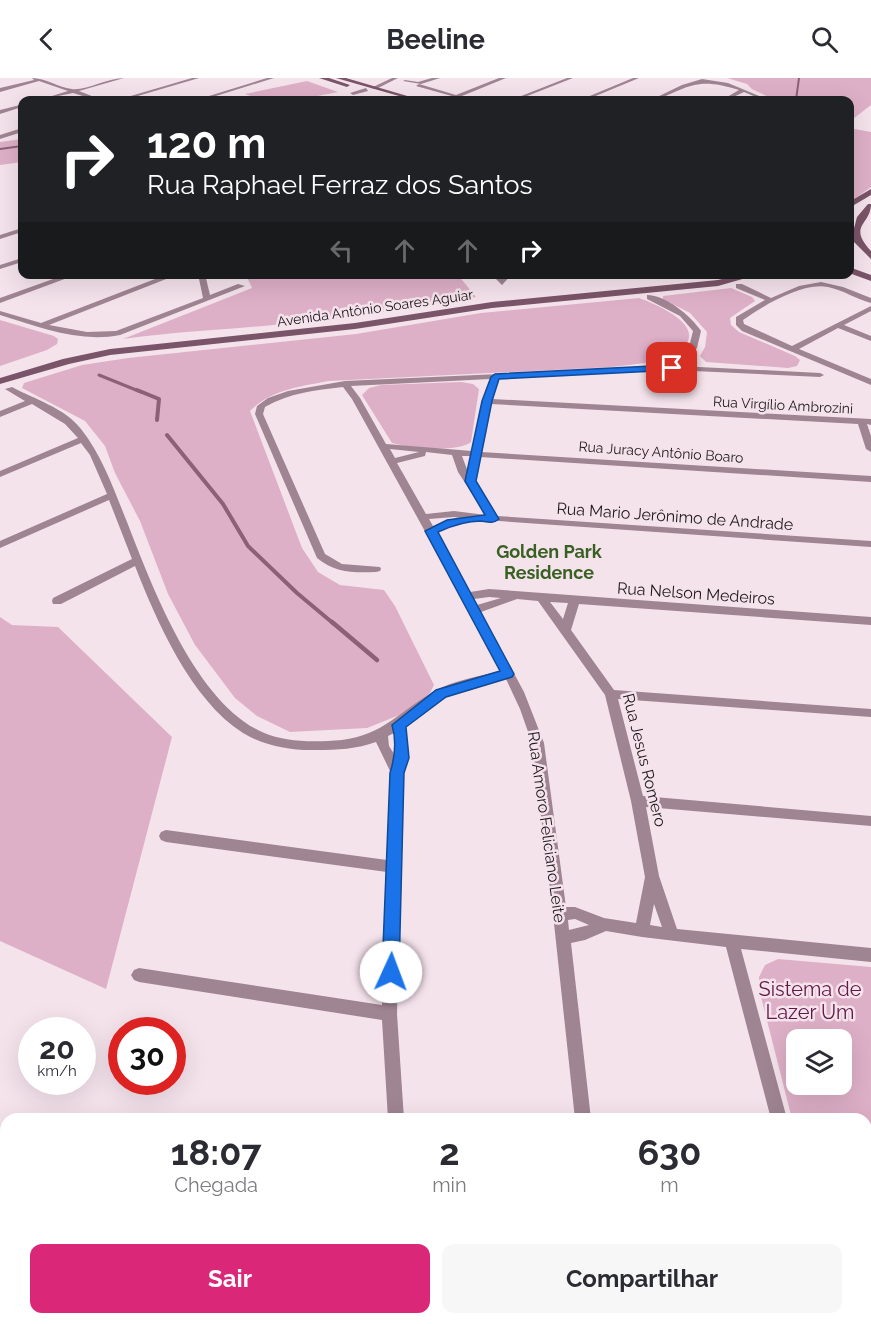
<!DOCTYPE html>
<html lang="pt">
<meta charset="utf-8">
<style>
:root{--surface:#fff;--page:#f7f7f7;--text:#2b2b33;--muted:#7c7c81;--accent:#db2777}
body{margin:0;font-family:Raleway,sans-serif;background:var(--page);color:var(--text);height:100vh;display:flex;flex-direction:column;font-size:22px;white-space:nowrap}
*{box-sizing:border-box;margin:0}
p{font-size:20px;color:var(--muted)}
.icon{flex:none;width:33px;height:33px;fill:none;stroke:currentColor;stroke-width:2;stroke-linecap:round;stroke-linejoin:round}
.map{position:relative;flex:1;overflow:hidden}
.details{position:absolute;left:0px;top:1035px;width:872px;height:212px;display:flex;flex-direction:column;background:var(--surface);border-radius:18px 18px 0 0;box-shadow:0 6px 24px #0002}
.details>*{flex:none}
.banner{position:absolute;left:18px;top:18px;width:836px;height:183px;border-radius:12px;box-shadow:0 6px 24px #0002;background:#202124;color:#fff;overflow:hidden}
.fabs{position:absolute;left:786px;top:951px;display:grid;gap:12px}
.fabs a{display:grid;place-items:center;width:66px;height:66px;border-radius:12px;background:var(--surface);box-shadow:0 6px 24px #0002;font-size:30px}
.speed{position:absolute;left:18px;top:939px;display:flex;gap:12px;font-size:30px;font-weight:700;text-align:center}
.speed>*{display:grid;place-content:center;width:78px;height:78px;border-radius:50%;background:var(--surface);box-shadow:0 6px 24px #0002;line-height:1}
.speed small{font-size:15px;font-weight:400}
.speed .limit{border:9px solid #d22;background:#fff;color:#111}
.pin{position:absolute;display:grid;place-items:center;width:51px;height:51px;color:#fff;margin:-26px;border-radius:12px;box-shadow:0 3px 9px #0006}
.me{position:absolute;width:66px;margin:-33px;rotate:2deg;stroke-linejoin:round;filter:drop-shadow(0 0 4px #0008)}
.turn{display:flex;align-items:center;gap:21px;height:126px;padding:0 30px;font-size:27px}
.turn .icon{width:78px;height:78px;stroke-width:2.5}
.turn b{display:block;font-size:42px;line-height:51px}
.lanes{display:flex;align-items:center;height:57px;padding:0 30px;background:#0003;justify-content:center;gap:30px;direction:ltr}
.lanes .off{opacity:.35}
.eta{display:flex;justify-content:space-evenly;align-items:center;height:102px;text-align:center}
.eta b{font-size:36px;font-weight:700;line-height:42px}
.primary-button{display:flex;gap:12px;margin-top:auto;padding:12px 30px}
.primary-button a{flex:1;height:69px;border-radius:12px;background:var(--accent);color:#fff;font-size:24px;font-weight:700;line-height:69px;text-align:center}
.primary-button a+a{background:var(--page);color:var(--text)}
header{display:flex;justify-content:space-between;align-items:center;height:78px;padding:0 30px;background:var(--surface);font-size:27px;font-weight:700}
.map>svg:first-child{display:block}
</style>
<header><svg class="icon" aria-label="back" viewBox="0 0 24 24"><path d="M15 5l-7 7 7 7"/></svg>Beeline<svg class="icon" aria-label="search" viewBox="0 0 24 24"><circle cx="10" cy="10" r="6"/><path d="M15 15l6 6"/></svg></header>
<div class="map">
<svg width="871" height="1246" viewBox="0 0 871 1246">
<rect width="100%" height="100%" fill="#f5e3ec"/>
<path fill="#deb0c8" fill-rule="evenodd" d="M727,0H871V27L849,44V22H775L752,11L747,6Z
M307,3L338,14C307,20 276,28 245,16Z
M849,50L871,54V109L849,125Z
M22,61V84L0,87V64Z
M246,197H458L476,219C409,230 341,241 273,247C223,252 173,254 123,261L252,210Z
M731,210L752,219L755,223L730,240L731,247L739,254L795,278L800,282L797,288L788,290L706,284L700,278L705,269L707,254L690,235L663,221V218Z
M639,220C653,225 702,245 686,266C683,270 681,274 677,276C657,285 634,286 612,289L329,303C302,308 270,312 250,333L302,470L318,494L340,507L384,512L395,528L434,607L430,615L402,636L367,650L290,654L257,638L235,620L195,567L168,516L140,443L115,395L105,368L85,343L22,310L24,305L82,287L128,280L356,256L481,235Z
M0,242L54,258L58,261L57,266L47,272L0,288Z
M461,304L473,306L479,311L471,364C457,375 409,370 392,365L362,317L369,310L381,307Z
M0,539L12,547L58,549L172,659L106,911L0,863Z
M778,881L871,889V1077L866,1078V1041H792L760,915L759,899L765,887ZM796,962H842V1006H796Z"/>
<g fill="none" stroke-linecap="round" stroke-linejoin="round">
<path stroke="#8d6078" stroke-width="2" d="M796,22L799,0
M0,71L22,68"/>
<path stroke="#8d6078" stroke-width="3" d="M99,297L141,314"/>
<path stroke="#8d6078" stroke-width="4" d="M137,312L159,321L157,342
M167,357L223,426L248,468L297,515L334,546"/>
<path stroke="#8d6078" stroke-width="4.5" d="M332,544L377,582"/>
<path fill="#9f8492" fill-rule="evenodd" d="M32,0C46,0 57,9 72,11C85,13 108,0 124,0L79,13L102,22H96L73,15L39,22L68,13L39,3L0,14V10L34,2Z
M192,0H199L124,22H117Z
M267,0H274L203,22H196Z
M392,0H398L376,11L371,10Z
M432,0H440L421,6L403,3L405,2L418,4Z
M499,0H506L462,18L472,22H466L416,8L419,6L456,17Z
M567,0H573L517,22H511Z
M633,0H639L586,22H580Z
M702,1L728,5L769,22H763L744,14L727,22H722L739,12C701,0 692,6 657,22H651L682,7Z
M366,10L368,13L353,17L350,15Z
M20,27H22V29L0,36V32Z
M22,50V54L0,61V57Z
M22,150V154L0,161V157Z
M22,180V184L0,191V187Z
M67,196H78L0,225V220Z
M168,196H179L49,247L87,254L116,253L203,220L198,196H205L210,217L238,206L245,208L120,257C79,265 39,249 0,237V233L41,245Z
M491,196H498L502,200L505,196H512L502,207Z
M640,196H647L649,199L642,201Z
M821,204L843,209L871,220V225C856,221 843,212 828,209C802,204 763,228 743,242L744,246L792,268L871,228V233L844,247L871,258V263L838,250L799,271L871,301V307L742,253L736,247V239L765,222L736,210V206H742L771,220L799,208Z
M647,217C666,217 691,238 701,253L697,270L679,288L820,295L824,297L820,299L672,292L499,301L492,321L871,341V347L867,346L871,358V374L866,371L858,346L491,326L481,374L871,398V404L480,379L475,405L497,438L871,463V469L469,441V444L453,447L437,454L470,514L489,511L871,539V547L579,526L571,552L614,612L871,631V639L618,621L643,718L871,738V748L646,729L659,798L677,851L871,870V884L741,871L787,1041H771L726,869L642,859L606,853L585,862L571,865L591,1041H575L553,836L532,665L520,631L506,601C459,611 443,617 405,647L408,680L403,695L397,936L404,1041H388L382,942L139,904L134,902L131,897L134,892L139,890L382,927L387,794L166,764L161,762L159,758L161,754L166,752L387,782L391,695L376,664C357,671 337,672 317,672C292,673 264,668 243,655C191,622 157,544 135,488L61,526H53L52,523L53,520L132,481L109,422L0,470V463L107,416L90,377L81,365L0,399V393L78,360L65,346L32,326L0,339V333L25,323L5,311L12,309C34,321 65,330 81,351C103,379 114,412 127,444C152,508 195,624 262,654C286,665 316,664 342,662C383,657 400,633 433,614C454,602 479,598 502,593L352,321L343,309C315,312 289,315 265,329L263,336L325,476L342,486L380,489L381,491L380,493L376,494C354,495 335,495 317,480L255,336L257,328L268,320L288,313L345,303L670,288L689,269L693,253L680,238L647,221ZM490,301L483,323L472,373L386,366L360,320L351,308ZM390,371L419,374L395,380ZM426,374L452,377L458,394L486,437L454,433L426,436L397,385L425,378ZM462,378H471L468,394ZM454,439L460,440L447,442L433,448L429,441ZM489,519L501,520L477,527L474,521ZM517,521L538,523L605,617L631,723L645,799L636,845L604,840L575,829H566L544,665L524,614L481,534ZM550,524L568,525L563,541ZM394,655L396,679L389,668L388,658ZM654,826L662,849L650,847ZM575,841L589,847L569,852L568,842Z
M871,1085V1103L866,1105V1088Z
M597,1240H615L616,1246H596Z"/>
<path fill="#7a5468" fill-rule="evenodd" d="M319,0H329L350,7L347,9Z
M336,0H346L421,22H413Z
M871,111V117L849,130V124Z
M868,126H871C871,147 847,147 871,173V181L849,159V154H853L857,139Z
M849,189L871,197V203L849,195Z
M742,196H760L718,208L492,230L355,251L110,277L69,286L0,306V300L63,281L110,271L355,245L492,224L718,202Z"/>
</g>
<path fill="#1a73e8" stroke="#114b97" stroke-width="1.5" d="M672,287L677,290L675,292L499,301L492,323L476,403L499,441C493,446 488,444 481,443C466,443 451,448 438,454L514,596L512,599L446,619L406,649L409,680L404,695L399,894L397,900L391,902L385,900L382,894L390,695C395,679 397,664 392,647L436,612L500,593L425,453L447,442L485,437L465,403L482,323L491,299L495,296Z"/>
<g text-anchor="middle" stroke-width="5" stroke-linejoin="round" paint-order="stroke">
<g font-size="14" fill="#1e181b" stroke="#f5e3ec">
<text transform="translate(375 230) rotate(-8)" y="5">Avenida Antônio Soares Aguiar</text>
<text transform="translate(783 327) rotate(3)" y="5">Rua Virgílio Ambrozini</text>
<text transform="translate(661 374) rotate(4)" y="5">Rua Juracy Antônio Boaro</text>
</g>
<g font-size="16" fill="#1e181b" stroke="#f5e3ec">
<text transform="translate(675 438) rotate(4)" y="6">Rua Mario Jerônimo de Andrade</text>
<text transform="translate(696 515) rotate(4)" y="6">Rua Nelson Medeiros</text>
<text transform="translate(645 682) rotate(76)" y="6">Rua Jesus Romero</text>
<text transform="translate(547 749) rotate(82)" y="6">Rua Amoro Feliciano Leite</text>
</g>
<g font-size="18" font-weight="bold" fill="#396023" stroke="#f5e3ec">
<text x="549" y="480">Golden Park<tspan x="549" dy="21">Residence</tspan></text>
</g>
<g font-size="20" fill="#621847" stroke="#f5e3ec">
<text x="810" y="918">Sistema de<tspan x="810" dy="23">Lazer Um</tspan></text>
</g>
</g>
</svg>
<div class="fabs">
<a><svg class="icon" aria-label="layers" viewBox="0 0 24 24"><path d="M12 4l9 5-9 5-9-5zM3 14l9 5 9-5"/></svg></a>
</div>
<div class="speed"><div>20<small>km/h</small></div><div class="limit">30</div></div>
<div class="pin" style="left:672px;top:290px;background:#d93025"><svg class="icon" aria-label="arrive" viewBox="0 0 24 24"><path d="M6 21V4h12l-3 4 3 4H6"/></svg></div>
<svg class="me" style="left:391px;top:894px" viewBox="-20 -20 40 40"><circle r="19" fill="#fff"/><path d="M0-13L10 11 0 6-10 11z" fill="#1a73e8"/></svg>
<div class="banner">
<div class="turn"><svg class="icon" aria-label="right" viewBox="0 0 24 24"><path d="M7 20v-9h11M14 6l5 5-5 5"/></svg><div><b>120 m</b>Rua Raphael Ferraz dos Santos</div></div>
<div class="lanes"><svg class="icon off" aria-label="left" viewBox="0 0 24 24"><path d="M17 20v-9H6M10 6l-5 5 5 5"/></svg><svg class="icon off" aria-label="ahead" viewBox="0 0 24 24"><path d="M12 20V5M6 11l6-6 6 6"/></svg><svg class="icon off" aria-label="ahead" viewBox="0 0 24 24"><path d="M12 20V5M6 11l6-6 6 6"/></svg><svg class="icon" aria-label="right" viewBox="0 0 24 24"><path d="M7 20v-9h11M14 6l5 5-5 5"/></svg></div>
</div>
<section class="details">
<div class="eta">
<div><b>18:07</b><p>Chegada</p></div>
<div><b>2</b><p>min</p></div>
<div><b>630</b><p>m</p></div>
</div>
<div class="primary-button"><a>Sair</a><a>Compartilhar</a></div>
</section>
</div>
